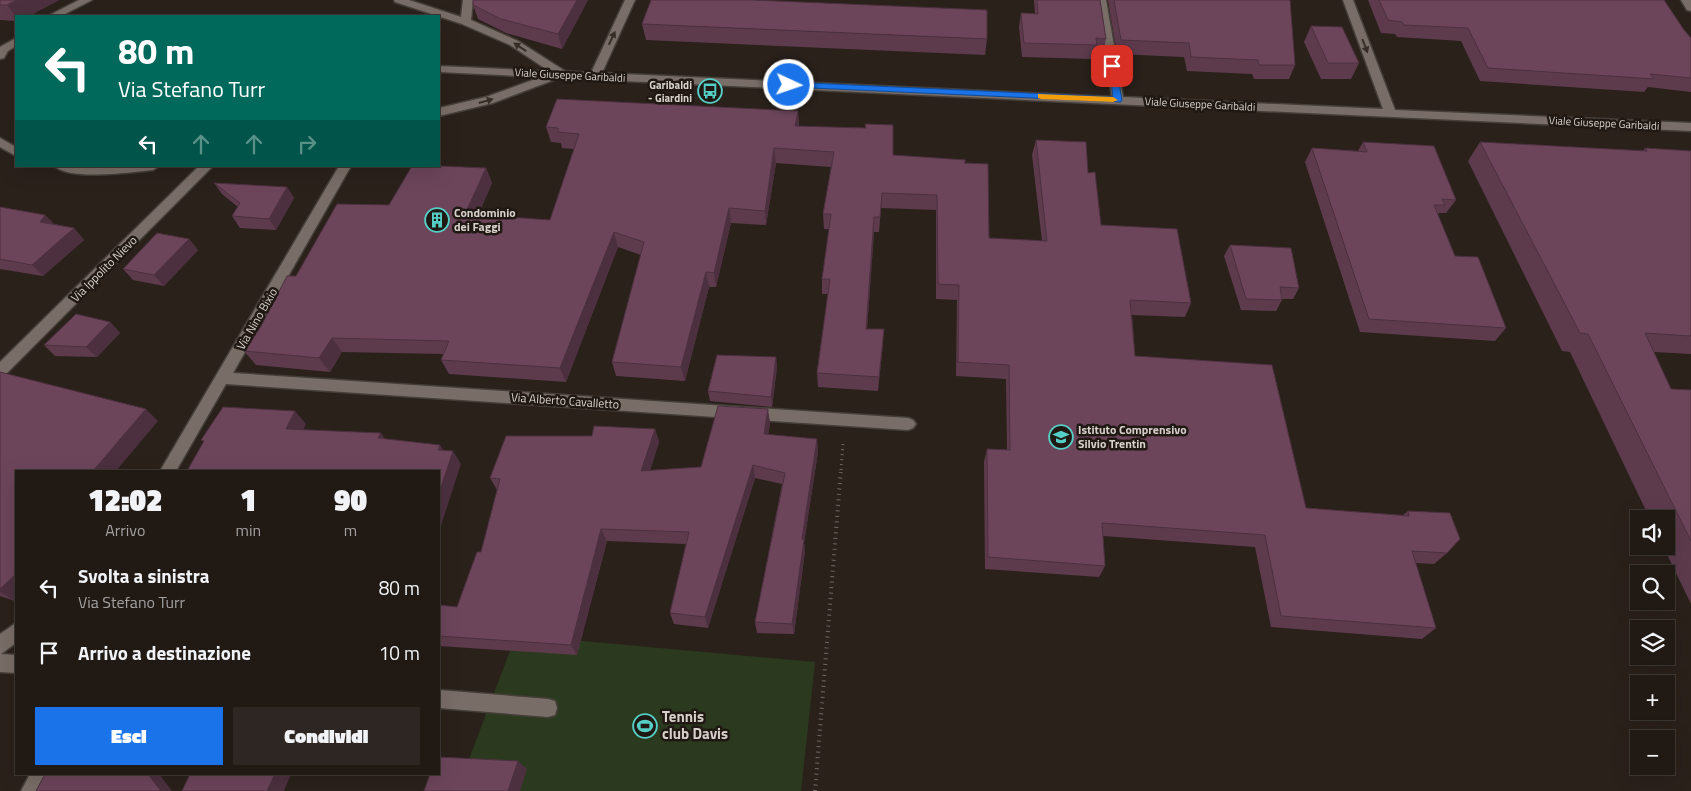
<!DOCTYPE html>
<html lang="it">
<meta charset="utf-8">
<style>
:root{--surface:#201914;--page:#2d2622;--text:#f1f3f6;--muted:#a2a0a0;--line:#3d3834;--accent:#1a73e8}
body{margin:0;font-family:"Titillium Web",sans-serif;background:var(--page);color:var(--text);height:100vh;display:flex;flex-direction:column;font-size:19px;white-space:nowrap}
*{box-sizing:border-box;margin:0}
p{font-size:16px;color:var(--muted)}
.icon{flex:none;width:28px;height:28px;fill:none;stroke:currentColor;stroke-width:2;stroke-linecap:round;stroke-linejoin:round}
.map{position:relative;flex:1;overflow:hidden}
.side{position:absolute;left:15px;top:470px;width:425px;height:305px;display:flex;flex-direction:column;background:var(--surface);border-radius:0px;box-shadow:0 5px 20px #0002,0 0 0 1px var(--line)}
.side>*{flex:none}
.top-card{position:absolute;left:15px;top:15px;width:425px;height:152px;border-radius:0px;box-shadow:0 5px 20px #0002,0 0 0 1px var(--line);background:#00695c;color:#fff;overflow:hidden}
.tools{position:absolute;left:1630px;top:510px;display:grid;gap:10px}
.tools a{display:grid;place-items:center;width:45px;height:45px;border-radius:0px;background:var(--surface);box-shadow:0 5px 20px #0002,0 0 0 1px var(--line);font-size:25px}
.pin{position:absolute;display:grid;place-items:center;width:42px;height:42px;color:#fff;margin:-21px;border-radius:10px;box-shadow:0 2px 8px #0006}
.me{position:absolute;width:55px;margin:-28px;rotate:93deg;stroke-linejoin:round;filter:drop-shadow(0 0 4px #0008)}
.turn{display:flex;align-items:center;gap:18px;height:105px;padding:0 20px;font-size:22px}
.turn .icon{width:65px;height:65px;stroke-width:2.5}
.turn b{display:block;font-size:35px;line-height:42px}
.lanes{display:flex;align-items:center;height:48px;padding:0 20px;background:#0003;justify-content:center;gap:25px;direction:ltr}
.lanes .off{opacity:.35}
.eta{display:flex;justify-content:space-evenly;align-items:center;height:85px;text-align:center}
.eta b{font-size:30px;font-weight:800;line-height:35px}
.cta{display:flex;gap:10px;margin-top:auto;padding:10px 20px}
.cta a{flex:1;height:58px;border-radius:0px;background:var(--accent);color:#fff;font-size:20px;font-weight:800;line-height:58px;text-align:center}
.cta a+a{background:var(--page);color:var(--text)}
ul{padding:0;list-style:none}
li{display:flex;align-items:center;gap:15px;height:65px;padding:0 20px}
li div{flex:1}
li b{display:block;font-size:19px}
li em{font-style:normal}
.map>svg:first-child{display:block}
</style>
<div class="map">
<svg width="1691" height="791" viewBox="0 0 1691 791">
<rect width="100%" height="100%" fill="#2a211b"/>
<path fill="#2b3a1f" d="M516,635L815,662L801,791H457Z"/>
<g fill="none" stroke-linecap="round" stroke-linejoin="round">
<g stroke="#453e39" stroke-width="3">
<path id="minor" d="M79,0H92L61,16H48Z
M394,0H409L461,17L463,0H473L471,20L518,41L565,71L591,73L625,0H635L602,73L1112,97L1096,0H1106L1123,97L1383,109L1343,0H1353L1395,110L1691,123V131L559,78L493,103L439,116V108L486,97L541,77L439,72V66L549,71L510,45L462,24L395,2Z
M1681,0H1691V11L1687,10Z
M16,38V46L8,51L4,58L0,59V47Z
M0,138L16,147V156L0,147Z
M55,166H159L153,170C134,172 68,181 55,166Z
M199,166H213L5,375L0,377V362Z
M339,166H351L233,373L908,418L913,420L916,424L913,428L908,430L226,384L176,471H160Z
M16,623V643L1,654L16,655V673L0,672V634Z
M439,690L548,699L555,701L557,708L555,715L548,717L439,708Z
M30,774H50L42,791H21Z"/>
</g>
<path stroke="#716964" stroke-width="3" stroke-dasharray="1 4" stroke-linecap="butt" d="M841,470L843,443"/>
<path stroke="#716964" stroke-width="4" stroke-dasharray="1 4.5" stroke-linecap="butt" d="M815,791L841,469"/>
<use href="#minor" fill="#796e67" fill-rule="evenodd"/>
</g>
<path fill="#5d3b4d" d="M0,0H59L29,16H16V21L0,20Z
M473,0H588L562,49L506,33L478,19L473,5Z
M1034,0H1100L1106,39L1103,53L1095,52L1093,59L1022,57L1019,27L1021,13L1035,14Z
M1108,0H1290L1295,65L1289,79H1254L1252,74L1187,71L1184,57L1117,54Z
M1368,0H1664L1684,30L1691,38V92L1648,87L1644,92L1480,81L1461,41L1397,37L1395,34L1381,33Z
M642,24L987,39L985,55L646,40Z
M1311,26L1359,63L1351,79H1321L1304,42Z
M798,111L799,126L893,155L965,163L989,238L1042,241L1032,155L1036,140L1088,173L1101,225L1191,303L1185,317L1132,315L1135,356L1306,508L1403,515L1408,511L1447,553L1434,564L1416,563L1436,628L1422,639L1271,627L1255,547L1103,536L1105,566L1099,577L985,569L984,462L987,449L1007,450L1006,379L956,376L957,300L936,299V210L881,208L879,232H874L867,329L883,343L878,391L818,387L817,373L828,294H822V279L829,229H824L823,214L831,167L776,163L766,225L731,223L716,287H709L685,381L616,376L612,362L641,255L618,247L566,382L449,374L441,360L443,354L342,352L330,372L256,365L244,351L296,276L389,205L486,168L492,183L478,215L550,220L574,149L562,148L561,143L551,142L546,127Z
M1363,142L1456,200L1446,213H1439L1438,215L1455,256L1506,328L1495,341L1360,332L1305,162L1312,148L1358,151Z
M1480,142L1643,151L1645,148L1691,151V354L1654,352L1671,389L1691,390V604L1663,546H1666V519H1650L1570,352L1562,351L1468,161Z
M214,183L287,187L294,198L276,230L240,228L232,216L238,207L222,194Z
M0,207L45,215L54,224L74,228L84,240L43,276L0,269Z
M189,239L198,250L164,286L133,280L123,269Z
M1230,245L1299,288L1293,299H1282V300L1276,311L1241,310L1224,256Z
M110,322L120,333L97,357L55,356L44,345Z
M776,357L777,367L772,407L710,401L708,391Z
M0,372L158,421L16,471V599L15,601L0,596Z
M770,423L768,435L817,439L818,452L804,543L805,551L794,634L757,633L755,622L782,484L755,478L708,628L674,624L670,613L686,544L607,541L577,655L439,646V605L457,607L481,552L497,490L490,478L592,436L655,429L659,442L650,470L701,467Z"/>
<path fill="#4c303f" d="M17,0H59L29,16L16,17L7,5Z
M577,0H588L562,49L558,34Z
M798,111L799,127L795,126Z
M774,148L776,163L766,225L765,211Z
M486,168L492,183L472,229L465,214Z
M287,187L294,198L276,230L269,219Z
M729,208L731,223L716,287L714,273Z
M45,215L56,226L40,222Z
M874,217V232L866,343V329Z
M74,228L84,240L43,276L32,265Z
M614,232L618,247L566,382L560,368Z
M189,239L198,250L164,286L154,275Z
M706,272L709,287L685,381L681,367Z
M110,322L120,333L97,357L86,347Z
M884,329L883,343L878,391L879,377Z
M332,338L342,352L330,372L319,358Z
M776,357L777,367L772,407L771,397Z
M146,409L158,421L116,471H93Z
M768,409L770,423L766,448L764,434Z
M295,411L306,424L297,442L286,429Z
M655,429L659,442L646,484L641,471Z
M381,433L390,446L378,438Z
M817,439L818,452L804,543L805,551L794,634L792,624L802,539Z
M440,445L448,457L438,450Z
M453,451L461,464L439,532V494Z
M753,465L755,478L708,628L705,617Z
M601,529L607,541L577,655L571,645Z
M16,574V599L15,601L0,592V589Z
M518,761L527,769L520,791H508Z
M148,774H159L172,791H161Z
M275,774H291L284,791H267Z"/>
<path fill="#6c455a" stroke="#4c303f" d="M0,0H17L7,5H0Z
M473,0H577L558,34L501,19L473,5Z
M651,0H753L987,10V39L642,24Z
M1037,0H1100L1106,39L1096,38L1097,45L1024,43L1021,13L1038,14Z
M1114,0H1290L1295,65H1259L1258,60L1191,57L1189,43L1121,40Z
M1379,0H1664L1684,30L1691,38V78L1650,74L1654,79L1488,68L1468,28L1404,25L1402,22L1388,20Z
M1311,26L1342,27L1359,63H1328Z
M557,99L798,111L795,126L866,128L865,124L893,125V155L966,160L964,163L988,164L989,238L1047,241L1036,140L1086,142L1088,173L1095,172L1101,225L1177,229L1191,303L1130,300L1135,356L1272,365L1306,508L1409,516L1408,511L1450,513L1460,539L1447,553L1412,551L1436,628L1281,616L1265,535L1102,523L1105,566L988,557L987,449L1010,450L1009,365L958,362L959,285L938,284L937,195L882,193L880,217H874L866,329H884L879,377L817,373L830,279H822L831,214H823L834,152L774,148L765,211L729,208L714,273L706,272L681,367L612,362L644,242L614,232L560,368L441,360L449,341L332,338L319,358L244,351L260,328L287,276H296L337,204L389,205L412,166H439L486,168L465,214L550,220L579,134L558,132V128L546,127Z
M1363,142L1434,146L1456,200L1442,199L1445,205H1434L1455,256L1478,257L1506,328L1369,319L1312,148L1367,152Z
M1480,142L1647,151L1645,148L1691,151V336L1645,333L1671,389L1691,390V541L1588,334L1580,333Z
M214,183L287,187L269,219L232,216L240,203Z
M0,207L45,215L40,222L74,228L32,265L0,259Z
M157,233L189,239L154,275L123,269Z
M1230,245L1291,248L1299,288L1280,287L1282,300L1246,299Z
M76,314L110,322L86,347L44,345Z
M717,355L776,357L771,397L708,391Z
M0,372L146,409L93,471H16V574L0,589Z
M718,406L768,409L764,434L817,439L802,539L804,540L792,624L755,622L785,473L753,465L705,617L670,613L689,532L601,529L571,645L439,636V605L457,607L477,552H481L500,479L490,478L506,436H592L594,426L655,429L641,471L701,467Z
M223,407L295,411L286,429L381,433L378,438L440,445L438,450L453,451L439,494V471H187L204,441L201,440Z
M439,757L518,761L508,791H424L430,774H439Z
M45,774H148L161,791H36Z
M190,774H275L267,791H182Z"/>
<defs><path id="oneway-solid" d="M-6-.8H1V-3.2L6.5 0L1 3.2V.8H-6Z" transform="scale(1.25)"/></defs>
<g fill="#362e27">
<use href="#oneway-solid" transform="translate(612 38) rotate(-65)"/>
<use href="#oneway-solid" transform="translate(1365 46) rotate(69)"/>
<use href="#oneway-solid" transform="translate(520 47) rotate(-147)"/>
<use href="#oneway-solid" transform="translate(486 101) rotate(-16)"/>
</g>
<path fill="#1a73e8" stroke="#114b97" d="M1109,65L1116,66L1122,100L1121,102L789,87L784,85L789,82L1113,97Z"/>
<path fill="#f59e0b" d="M1038,94L1113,97L1118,100L1113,102L1041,99L1038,98Z"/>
<defs>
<g id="bus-ring" transform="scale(1.25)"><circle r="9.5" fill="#201812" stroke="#55cec6" stroke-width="1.5"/><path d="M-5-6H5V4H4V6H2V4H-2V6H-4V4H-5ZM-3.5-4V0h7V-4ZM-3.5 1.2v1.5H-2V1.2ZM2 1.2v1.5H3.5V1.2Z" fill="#55cec6"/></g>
<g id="building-ring" transform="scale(1.25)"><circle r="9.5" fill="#201812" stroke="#55cec6" stroke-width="1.5"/><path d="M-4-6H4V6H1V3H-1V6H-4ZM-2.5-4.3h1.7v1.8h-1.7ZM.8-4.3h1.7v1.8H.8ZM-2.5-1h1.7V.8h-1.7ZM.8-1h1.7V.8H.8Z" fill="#55cec6"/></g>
<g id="school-ring" transform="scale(1.25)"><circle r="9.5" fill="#201812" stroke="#55cec6" stroke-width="1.5"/><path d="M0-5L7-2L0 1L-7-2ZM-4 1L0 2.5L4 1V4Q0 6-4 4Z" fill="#55cec6"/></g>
<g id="stadium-ring" transform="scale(1.25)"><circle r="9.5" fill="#201812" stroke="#55cec6" stroke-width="1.5"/><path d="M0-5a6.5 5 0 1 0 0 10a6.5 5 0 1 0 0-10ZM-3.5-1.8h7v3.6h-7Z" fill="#55cec6"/></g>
</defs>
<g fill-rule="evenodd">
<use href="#bus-ring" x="710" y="91"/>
<use href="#building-ring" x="437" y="220"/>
<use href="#school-ring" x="1061" y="437"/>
<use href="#stadium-ring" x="645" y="726"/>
</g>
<g text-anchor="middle" stroke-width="5" stroke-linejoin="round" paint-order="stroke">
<g font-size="11" fill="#d6d0cc" stroke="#201812">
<text transform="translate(570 75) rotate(3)" y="4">Viale Giuseppe Garibaldi</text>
<text transform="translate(1200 104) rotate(3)" y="4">Viale Giuseppe Garibaldi</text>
<text transform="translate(1604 123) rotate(3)" y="4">Viale Giuseppe Garibaldi</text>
</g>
<g font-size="11" font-weight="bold" fill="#d6d0cc" stroke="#201812" text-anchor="end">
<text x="692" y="89">Garibaldi<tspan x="692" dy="13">- Giardini</tspan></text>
</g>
<g font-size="12" font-weight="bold" fill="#d6d0cc" stroke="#201812" text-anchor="start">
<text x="454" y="217">Condominio<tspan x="454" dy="14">dei Faggi</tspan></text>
<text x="1078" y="434">Istituto Comprensivo<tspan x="1078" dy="14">Silvio Trentin</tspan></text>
</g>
<g font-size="12" fill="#d6d0cc" stroke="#201812">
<text transform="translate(104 269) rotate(-45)" y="4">Via Ippolito Nievo</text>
<text transform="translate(257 319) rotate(-60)" y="4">Via Nino Bixio</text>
<text transform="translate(565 401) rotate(4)" y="4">Via Alberto Cavalletto</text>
</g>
<g font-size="15" font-weight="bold" fill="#d6d0cc" stroke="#201812" text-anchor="start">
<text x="662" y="722">Tennis<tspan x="662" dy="17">club Davis</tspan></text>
</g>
</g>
</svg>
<div class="tools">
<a><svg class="icon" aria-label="sound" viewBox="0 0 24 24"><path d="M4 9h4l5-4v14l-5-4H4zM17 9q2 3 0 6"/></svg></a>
<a><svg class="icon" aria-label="search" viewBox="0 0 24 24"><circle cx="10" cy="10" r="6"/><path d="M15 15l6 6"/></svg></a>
<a><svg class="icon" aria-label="layers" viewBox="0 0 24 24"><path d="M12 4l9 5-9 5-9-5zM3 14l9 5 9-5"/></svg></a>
<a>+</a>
<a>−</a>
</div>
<div class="pin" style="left:1112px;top:66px;background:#d93025"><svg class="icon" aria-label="arrive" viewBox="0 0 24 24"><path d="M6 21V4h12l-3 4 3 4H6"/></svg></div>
<svg class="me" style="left:789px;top:85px" viewBox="-20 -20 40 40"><circle r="17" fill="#1a73e8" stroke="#fff" stroke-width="3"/><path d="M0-11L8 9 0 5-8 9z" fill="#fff"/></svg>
<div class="top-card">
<div class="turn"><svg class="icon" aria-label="left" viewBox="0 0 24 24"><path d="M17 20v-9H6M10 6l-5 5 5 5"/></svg><div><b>80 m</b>Via Stefano Turr</div></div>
<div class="lanes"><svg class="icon" aria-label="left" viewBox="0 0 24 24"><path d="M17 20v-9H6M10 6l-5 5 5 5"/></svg><svg class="icon off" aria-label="ahead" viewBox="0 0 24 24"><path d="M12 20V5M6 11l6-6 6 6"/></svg><svg class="icon off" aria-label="ahead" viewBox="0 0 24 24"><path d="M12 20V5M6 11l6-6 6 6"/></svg><svg class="icon off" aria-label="right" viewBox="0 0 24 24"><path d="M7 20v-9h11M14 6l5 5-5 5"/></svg></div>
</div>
<section class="side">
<div class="eta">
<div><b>12:02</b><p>Arrivo</p></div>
<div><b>1</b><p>min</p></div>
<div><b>90</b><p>m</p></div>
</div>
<ul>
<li><svg class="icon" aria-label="left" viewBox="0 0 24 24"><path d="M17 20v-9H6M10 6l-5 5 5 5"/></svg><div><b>Svolta a sinistra</b><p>Via Stefano Turr</p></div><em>80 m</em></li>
<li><svg class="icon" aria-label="arrive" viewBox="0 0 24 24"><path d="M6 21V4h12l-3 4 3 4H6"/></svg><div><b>Arrivo a destinazione</b></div><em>10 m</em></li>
</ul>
<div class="cta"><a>Esci</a><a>Condividi</a></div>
</section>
</div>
